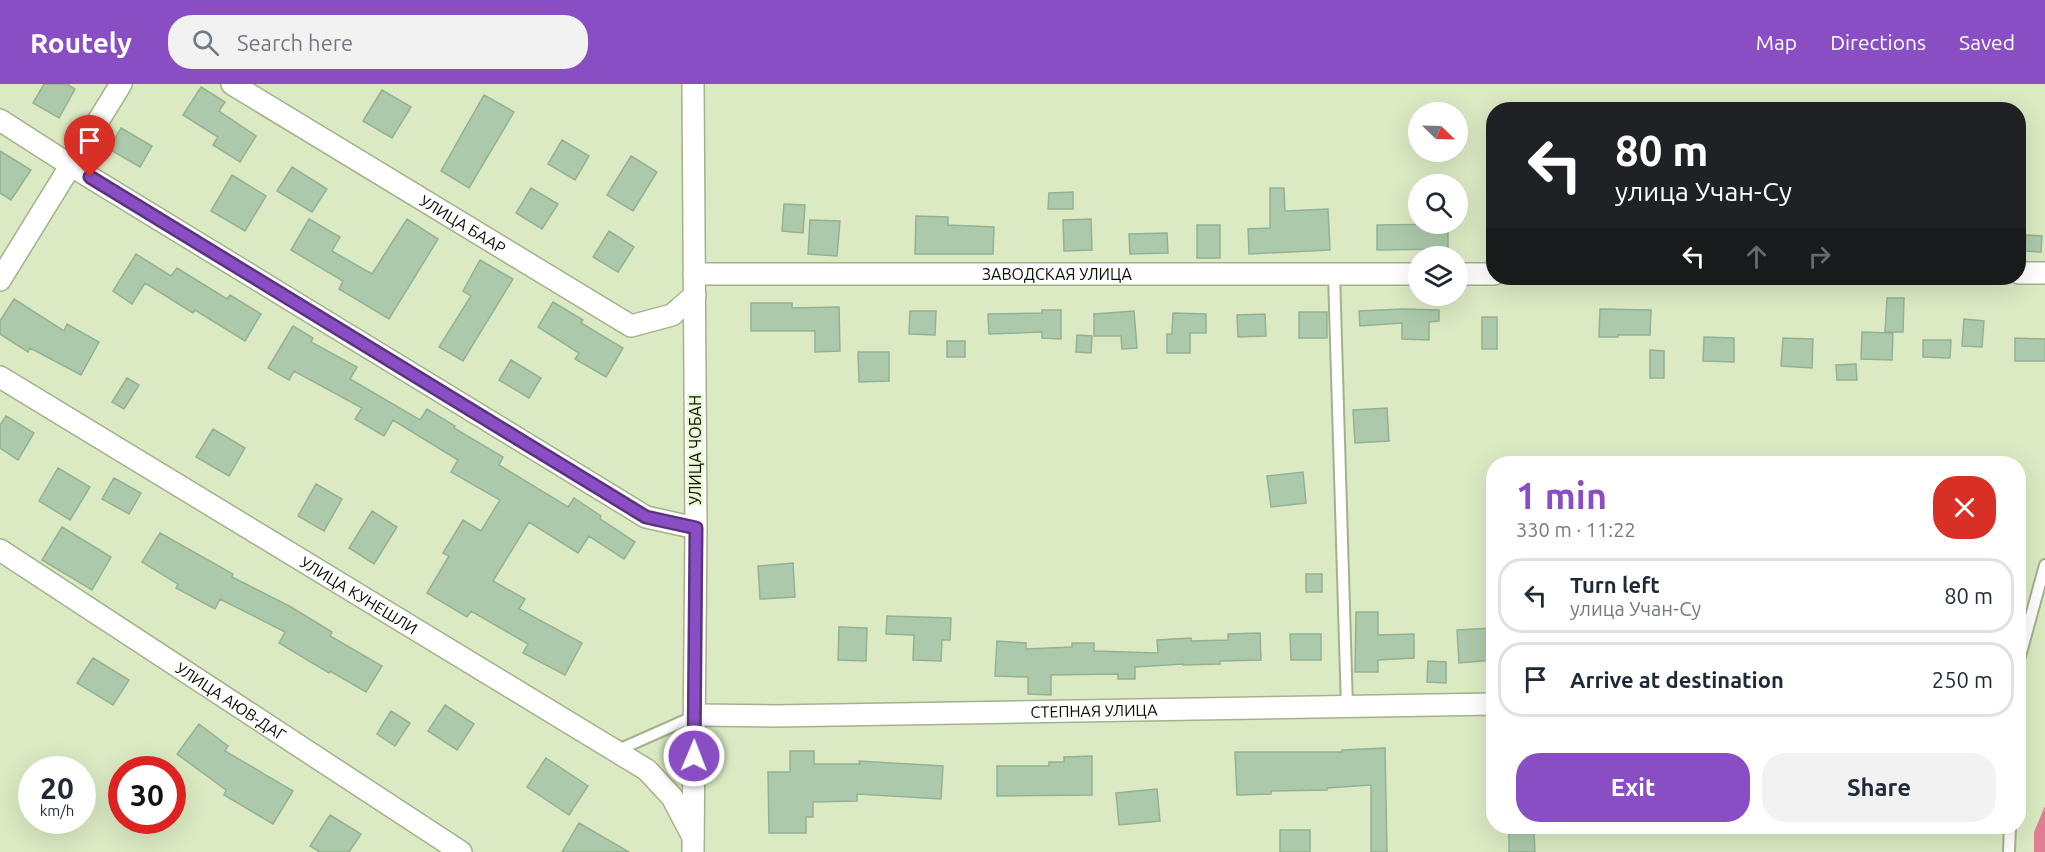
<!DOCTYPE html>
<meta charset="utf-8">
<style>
:root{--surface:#fff;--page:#f2f2f3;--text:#1f2937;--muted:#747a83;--line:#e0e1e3;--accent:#8a4ec4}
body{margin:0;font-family:Ubuntu,sans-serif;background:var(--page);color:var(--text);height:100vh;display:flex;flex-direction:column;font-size:22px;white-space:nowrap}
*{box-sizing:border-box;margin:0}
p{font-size:20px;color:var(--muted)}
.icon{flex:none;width:33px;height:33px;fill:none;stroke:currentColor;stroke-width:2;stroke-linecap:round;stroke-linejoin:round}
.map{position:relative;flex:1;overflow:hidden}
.panel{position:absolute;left:1486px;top:372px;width:540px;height:378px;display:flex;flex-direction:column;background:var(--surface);border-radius:24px;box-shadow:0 6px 24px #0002}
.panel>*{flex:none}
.banner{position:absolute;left:1486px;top:18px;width:540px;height:183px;border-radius:24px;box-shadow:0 6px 24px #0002;background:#202124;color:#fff;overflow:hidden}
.needle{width:39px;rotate:113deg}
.buttons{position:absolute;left:1408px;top:18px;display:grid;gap:12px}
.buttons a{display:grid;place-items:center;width:60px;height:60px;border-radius:50%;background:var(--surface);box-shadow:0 6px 24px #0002;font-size:30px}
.speed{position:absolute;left:18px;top:672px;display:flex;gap:12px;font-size:30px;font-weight:700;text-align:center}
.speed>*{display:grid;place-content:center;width:78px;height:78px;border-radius:50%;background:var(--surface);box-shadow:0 6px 24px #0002;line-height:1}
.speed small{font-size:15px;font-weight:400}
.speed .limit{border:9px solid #d22;background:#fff;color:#111}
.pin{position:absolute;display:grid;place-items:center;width:51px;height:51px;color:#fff;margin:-62px -26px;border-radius:50% 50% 50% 0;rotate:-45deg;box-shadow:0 0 6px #0007}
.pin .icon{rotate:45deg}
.me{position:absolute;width:66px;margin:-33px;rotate:1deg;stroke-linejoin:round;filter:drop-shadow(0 0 4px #0008)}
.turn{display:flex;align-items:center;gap:21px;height:126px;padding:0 30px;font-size:27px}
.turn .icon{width:78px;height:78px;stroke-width:2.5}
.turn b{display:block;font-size:42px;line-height:51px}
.lanes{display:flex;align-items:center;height:57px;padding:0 30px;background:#0003;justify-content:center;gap:30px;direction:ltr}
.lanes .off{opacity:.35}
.round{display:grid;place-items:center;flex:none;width:63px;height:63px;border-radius:24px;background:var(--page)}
.overview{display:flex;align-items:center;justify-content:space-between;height:102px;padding:0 30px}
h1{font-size:36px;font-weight:700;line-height:45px;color:var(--accent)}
.primary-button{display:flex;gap:12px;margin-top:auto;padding:12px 30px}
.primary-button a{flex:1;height:69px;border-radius:24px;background:var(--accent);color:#fff;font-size:24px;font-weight:700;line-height:69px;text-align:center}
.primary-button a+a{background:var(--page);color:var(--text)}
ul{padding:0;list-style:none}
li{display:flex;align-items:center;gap:18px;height:75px;margin:0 12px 9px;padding:0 18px;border:3px solid var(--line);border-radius:24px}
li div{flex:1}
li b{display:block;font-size:22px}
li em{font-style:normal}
header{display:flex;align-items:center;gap:36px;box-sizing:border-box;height:84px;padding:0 30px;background:var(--accent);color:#fff}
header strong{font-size:28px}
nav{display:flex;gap:33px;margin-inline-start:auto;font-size:21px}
.search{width:420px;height:54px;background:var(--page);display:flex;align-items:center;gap:15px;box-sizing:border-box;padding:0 21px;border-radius:24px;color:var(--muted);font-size:22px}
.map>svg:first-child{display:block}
</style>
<header>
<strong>Routely</strong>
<div class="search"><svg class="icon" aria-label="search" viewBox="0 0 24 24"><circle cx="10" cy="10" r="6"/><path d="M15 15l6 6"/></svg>Search here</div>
<nav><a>Map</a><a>Directions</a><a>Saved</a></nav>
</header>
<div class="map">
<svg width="2045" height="768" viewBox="0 0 2045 768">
<rect width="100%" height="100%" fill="#dbeac3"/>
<path fill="#e07e96" d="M2045,722V768H2034V748Z"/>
<path fill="#accaab" stroke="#94b293" stroke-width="1.5" d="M44,0H67L75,5L59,34L33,19Z
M201,3L225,18L219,27L256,52L240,78L213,61L218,53L183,31Z
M382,6L411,23L392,54L363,37Z
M484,11L514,28L469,104L441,87Z
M121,44L152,62L140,83L109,65Z
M562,56L589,72L575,96L548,80Z
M0,67L31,86L11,116L0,109Z
M631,72L657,88L633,127L607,111Z
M292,83L327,105L312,128L277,107Z
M232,91L266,112L245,147L211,127Z
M531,104L558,120L542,145L516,129Z
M1270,104H1284L1285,127L1328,125L1330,166L1249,170L1248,145L1270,144Z
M1073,108V125H1048L1049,109Z
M784,120L805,121L803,149L782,147Z
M916,132L948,133V141L994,143L993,170H915Z
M309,135L340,153L332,167L372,190L407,135L438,155L389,235L339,205L343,197L291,166Z
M1091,135L1092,166L1064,167L1063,136Z
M810,136L840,137L837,172L808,170Z
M1448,140V165L1377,166V141Z
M1197,141H1220V174H1197Z
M609,147L634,163L618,188L593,173Z
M1167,149L1168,169L1130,170L1129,150Z
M2026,151L2042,152L2041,168L2025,167Z
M136,170L171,192L177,184L227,215L230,211L261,230L245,257L195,226L193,229L145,199L132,220L113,207Z
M480,176L513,195L463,277L439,263L471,212L463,207Z
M1887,214H1904L1903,248H1885Z
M14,215L64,247L67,240L99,258L81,291L30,264L28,268L0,250V237Z
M553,218L583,236L581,239L623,264L606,293L575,275L579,269L538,243Z
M751,219H792V224L839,223L840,267L815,268V247H751Z
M1402,225L1439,226V237L1429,238V256L1402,255V239L1360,242L1359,227Z
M1600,225L1651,226L1650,251H1618V253H1599Z
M1042,226H1061V255L1042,254V248L989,250L988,230L1042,229Z
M910,227H936L935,251L909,250Z
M1134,227L1137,264L1122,265L1121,252H1094V230Z
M1299,228H1327V254H1299Z
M1173,229L1206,230V249H1190V269H1167V250H1172Z
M1265,230L1266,252L1238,253L1237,231Z
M1482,233H1497V265H1482Z
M1964,235L1984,237L1982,263L1962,262Z
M293,242L313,254L311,258L357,283L350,295L420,336L427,325L455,342L454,344L503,373L499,381L568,423L574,414L601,432L600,435L635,458L624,475L589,452L578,469L529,438L493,497L525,515L519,525L582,559L565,591L523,569L528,560L471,527L467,533L427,509L449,472L443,469L463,436L481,447L500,416L451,388L458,376L393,336L384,352L355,335L362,324L294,287L289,296L268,284Z
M1862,248L1893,249L1892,276L1861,275Z
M1077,251L1092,252L1091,269L1076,268Z
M1704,253L1734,254V278L1703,277Z
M1783,254L1813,255L1812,284L1781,282Z
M2015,254L2045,255V277H2015Z
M1923,256H1951L1950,274L1923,273Z
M947,257H965V273H947Z
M1650,266L1664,267V294H1650Z
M858,268H889V297L859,298Z
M511,276L541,294L529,314L499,296Z
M1856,280L1857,296H1837L1836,281Z
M127,294L139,301L124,325L112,318Z
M1387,324L1389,357L1355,359L1353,326Z
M6,332L34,349L18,376L0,364V341Z
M213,345L245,364L229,392L196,373Z
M58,384L90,403L70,436L39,417Z
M1303,388L1306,419L1271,423L1267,392Z
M114,394L141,409L129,430L102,415Z
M316,400L342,415L324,447L298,432Z
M372,427L397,443L374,480L349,464Z
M62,443L111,473L92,506L42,476Z
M160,449L233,490L232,493L291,523L332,548L330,552L382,582L366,608L330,587L329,589L279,559L285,548L220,515L215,525L176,504L178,500L142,478Z
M793,479L795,513L760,515L758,482Z
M1306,490H1322V508H1306Z
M1356,528H1378V551L1414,550V574L1378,576V588H1355Z
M887,532L951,534L950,556H942L941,577L913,576L914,551L886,550Z
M839,543L867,544L866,577L838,576Z
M1492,544L1494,576L1459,579L1457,546Z
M1260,549L1261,576L1220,577V580L1183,581V580L1135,583V595H1118V590L1051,591V611L1028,610V593L995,592L997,557L1026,559V565L1072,563V559H1094V567L1158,569L1157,556L1191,554V557L1228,556V550Z
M1290,550H1321V576H1291Z
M93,574L129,596L113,621L77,599Z
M1428,577L1446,578V599L1427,598Z
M445,621L474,640L457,666L428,647Z
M391,627L410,639L395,662L377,650Z
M199,640L228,662L225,667L293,707L273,740L224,711L226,706L177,670Z
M1385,664L1387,768H1371V701L1327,704V706L1271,707V710L1237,711L1235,668H1342V666Z
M790,667H814V680H860L859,677L943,682L941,715L857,710V717L813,718V733H806V749H769L768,688H790Z
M1092,672V711L997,712V682H1049V678H1064V673Z
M546,674L588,702L569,731L527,703Z
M1157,705L1160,737L1119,741L1116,709Z
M330,731L361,750L349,768H320L310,762Z
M579,739L629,768H562Z
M1280,746H1310V768H1280Z
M1509,749H1534L1535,768H1509Z"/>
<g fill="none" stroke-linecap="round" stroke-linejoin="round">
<g stroke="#a3b18c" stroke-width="14">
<path id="service" d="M1334,190L1347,624
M2019,576L2045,481
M616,667L695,632
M2009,768L2010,742"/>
</g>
<g stroke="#a3b18c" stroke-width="24">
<g id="minor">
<path id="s1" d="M232,0L631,242L672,231L695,211"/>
<path d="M0,36L70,81L646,433L696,444"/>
<path d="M2019,189H2045"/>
<path id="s2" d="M694,190H1419"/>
<path d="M1458,190H1494"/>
<path d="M0,196L121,0"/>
<path id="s3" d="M0,293L647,686L672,713L693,753"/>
<path id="s4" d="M0,466L461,768"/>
<path id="s5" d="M695,631L774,632L1494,620"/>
<path d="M693,768L696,444L693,0"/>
</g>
</g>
<use href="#service" stroke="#fff" stroke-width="10"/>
<use href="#minor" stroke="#fff" stroke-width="21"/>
</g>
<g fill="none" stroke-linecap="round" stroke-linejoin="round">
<g stroke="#5a337f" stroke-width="15">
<path id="route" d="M90,93L646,433L696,444L694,672"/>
</g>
<use href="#route" stroke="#8a4ec4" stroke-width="10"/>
</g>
<g text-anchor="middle" stroke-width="4.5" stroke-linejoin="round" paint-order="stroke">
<g font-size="16" fill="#090e03" stroke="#e8f7d0">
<text dy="6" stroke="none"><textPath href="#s1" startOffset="270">УЛИЦА БААР</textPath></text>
<text dy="6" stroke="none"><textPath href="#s2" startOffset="363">ЗАВОДСКАЯ УЛИЦА</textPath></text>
<text transform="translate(695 366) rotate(-90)" y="6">УЛИЦА ЧОБАН</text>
<text dy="6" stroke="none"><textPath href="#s3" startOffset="420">УЛИЦА КУНЕШЛИ</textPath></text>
<text dy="6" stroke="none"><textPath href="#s4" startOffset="276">УЛИЦА АЮВ-ДАГ</textPath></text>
<text dy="6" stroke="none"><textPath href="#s5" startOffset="399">СТЕПНАЯ УЛИЦА</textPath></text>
</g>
</g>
</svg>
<div class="buttons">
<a><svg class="needle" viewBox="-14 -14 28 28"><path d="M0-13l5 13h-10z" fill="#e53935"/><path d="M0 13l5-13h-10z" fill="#747a83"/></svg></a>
<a><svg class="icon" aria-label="search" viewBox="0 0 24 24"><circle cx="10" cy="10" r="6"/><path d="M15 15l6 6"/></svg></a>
<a><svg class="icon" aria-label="layers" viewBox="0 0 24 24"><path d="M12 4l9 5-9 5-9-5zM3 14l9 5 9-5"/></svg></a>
</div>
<div class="speed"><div>20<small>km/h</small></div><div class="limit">30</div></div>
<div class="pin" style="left:90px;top:93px;background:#d93025"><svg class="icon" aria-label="arrive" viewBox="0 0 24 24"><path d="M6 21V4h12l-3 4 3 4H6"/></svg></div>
<svg class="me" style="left:694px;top:672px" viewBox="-20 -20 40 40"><circle r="17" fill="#8a4ec4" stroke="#fff" stroke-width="3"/><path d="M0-11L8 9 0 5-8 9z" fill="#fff"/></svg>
<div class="banner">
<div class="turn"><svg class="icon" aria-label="left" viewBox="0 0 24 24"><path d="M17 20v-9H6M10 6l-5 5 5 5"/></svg><div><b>80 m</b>улица Учан-Су</div></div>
<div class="lanes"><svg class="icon" aria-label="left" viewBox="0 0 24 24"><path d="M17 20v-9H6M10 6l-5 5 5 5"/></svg><svg class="icon off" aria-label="ahead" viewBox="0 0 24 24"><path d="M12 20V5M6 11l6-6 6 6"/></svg><svg class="icon off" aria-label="right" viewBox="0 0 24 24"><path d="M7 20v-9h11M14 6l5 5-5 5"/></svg></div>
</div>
<section class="panel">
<div class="overview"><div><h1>1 min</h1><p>330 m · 11:22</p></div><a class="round" style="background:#d93025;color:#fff"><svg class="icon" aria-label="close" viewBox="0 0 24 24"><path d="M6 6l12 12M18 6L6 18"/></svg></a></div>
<ul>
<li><svg class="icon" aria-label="left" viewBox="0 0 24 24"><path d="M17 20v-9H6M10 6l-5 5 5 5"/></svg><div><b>Turn left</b><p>улица Учан-Су</p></div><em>80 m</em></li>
<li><svg class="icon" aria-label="arrive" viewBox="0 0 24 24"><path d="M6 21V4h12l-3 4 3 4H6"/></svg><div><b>Arrive at destination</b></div><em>250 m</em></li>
</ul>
<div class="primary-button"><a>Exit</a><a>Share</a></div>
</section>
</div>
